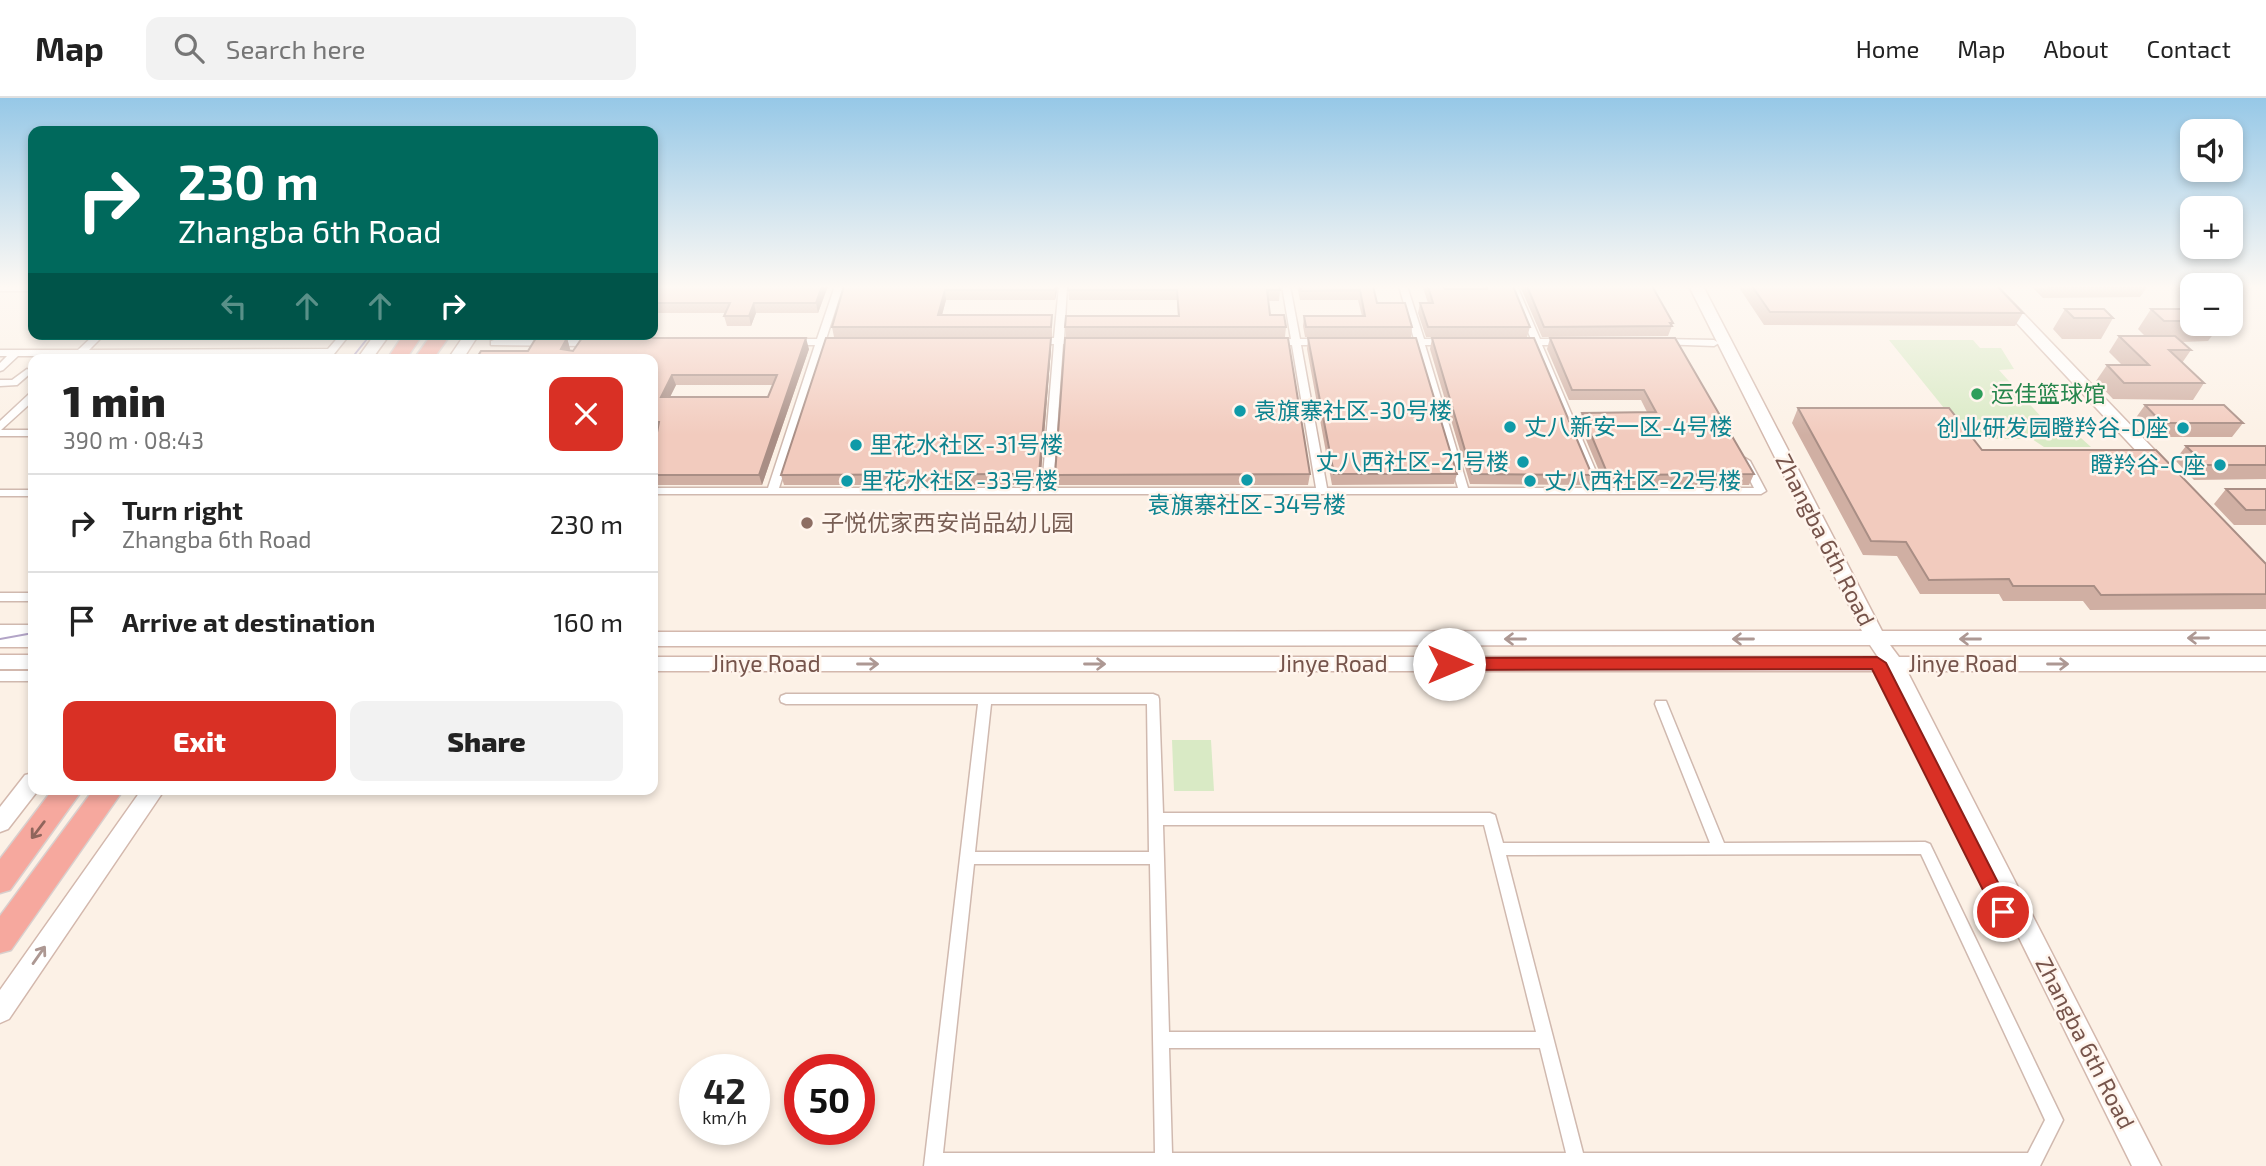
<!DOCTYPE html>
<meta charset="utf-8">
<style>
:root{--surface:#fff;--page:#f2f2f2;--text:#222;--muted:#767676;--line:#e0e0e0;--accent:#d93025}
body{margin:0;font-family:"Exo 2","Noto Sans SC",sans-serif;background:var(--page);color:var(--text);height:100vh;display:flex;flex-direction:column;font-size:26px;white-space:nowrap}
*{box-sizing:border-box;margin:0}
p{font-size:23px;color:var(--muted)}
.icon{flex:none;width:38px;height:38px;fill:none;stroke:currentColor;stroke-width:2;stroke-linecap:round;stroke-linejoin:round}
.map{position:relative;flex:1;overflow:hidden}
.side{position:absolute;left:28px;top:256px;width:630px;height:441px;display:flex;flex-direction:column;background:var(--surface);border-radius:14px;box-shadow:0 4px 10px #0003}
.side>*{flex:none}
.banner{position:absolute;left:28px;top:28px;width:630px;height:214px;border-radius:14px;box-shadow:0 4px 10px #0003;background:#00695c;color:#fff;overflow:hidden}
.controls{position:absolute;left:2180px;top:21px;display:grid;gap:14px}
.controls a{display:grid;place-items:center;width:63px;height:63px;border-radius:14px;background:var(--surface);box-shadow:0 4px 10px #0003;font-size:35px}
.speed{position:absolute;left:679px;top:956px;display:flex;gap:14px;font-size:35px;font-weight:700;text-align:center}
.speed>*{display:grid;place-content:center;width:91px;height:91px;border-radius:50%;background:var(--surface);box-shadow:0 4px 10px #0003;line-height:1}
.speed small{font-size:18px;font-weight:400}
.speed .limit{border:10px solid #d22;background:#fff;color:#111}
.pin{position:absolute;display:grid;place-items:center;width:60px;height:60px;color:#fff;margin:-30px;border:4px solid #fff;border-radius:50%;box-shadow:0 2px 7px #0007}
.me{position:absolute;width:77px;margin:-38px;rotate:90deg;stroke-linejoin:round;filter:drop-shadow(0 0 5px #0008)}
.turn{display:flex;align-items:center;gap:24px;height:147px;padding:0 35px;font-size:32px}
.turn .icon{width:91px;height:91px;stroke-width:2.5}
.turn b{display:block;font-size:49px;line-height:60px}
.lanes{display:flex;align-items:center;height:66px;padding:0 35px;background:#0003;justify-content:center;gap:35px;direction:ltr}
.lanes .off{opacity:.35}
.round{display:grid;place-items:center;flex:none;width:74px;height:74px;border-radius:14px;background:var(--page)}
.overview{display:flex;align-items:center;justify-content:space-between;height:119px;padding:0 35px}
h1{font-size:42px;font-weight:800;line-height:52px}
.button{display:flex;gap:14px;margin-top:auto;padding:14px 35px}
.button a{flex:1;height:80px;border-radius:14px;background:var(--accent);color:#fff;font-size:28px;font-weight:800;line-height:80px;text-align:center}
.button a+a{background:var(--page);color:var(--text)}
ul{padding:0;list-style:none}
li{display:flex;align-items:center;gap:21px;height:98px;padding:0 35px;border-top:2px solid var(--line)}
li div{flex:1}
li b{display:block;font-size:26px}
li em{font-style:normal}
header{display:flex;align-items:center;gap:42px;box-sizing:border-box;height:98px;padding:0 35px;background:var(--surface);border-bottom:2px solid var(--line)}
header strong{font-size:33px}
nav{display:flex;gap:38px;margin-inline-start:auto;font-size:24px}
.search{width:490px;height:63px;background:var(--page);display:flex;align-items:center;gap:18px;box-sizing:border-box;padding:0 24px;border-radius:14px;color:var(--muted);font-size:26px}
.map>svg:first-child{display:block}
</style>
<header>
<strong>Map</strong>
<div class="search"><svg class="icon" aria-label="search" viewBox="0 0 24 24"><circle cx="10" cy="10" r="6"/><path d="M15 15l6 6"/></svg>Search here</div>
<nav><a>Home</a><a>Map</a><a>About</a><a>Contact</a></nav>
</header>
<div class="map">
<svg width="2266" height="1068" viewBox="0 0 2266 1068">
<rect width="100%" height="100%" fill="#fcf1e6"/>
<path fill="#d9eac5" d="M1889,242H1973L1980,250H2001L2014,271L1999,272L2044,322L2062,323L2091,349H2044L2032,341H1969Z
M1172,642H1211L1214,693H1174Z"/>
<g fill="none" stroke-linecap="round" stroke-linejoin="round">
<g stroke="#d0b9af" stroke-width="3">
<path id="street" d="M0,188H33V193H0Z
M835,188H843L826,241H839L844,244L839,247H824L779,390H1042L1054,246H1035L1030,243L1035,240H1054L1059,188H1067L1064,240H1080L1085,243L1080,246H1063L1053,390H1316L1292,247H1273L1268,244L1273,241H1291L1282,188H1290L1300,241H1325L1330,244L1325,247H1301L1327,390H1458L1416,247H1403L1398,244L1403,241H1414L1399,188H1407L1424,241H1448L1453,244L1448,247H1425L1468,390H1592L1533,247H1518L1513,244L1518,241H1531L1509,188H1517L1540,241H1563L1568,244L1563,247H1542L1603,390H1754L1740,363L1745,360L1750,363L1766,393L1761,396H653V390H768L815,247H790L785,244L790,241H817Z
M95,236H105L89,252L328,251L341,236H350L330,261H322L324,257L83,258L78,260L74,258H18L3,272L0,273V265L7,258H0V252H78Z
M1662,241L1714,242L1719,245L1714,248L1659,246V242Z
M494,242H594L599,245L594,248L491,247V243Z
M27,271L32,274L17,287L0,288V282H12Z
M33,295V303L1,332H33V338H0V323L29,296Z
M653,338L661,341L657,350L653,351Z
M0,392H33V398H0Z
M0,495H33V503H0Z
M0,527H33V535H0Z
M0,573H33V583H0Z
M786,596H1153L1158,598L1159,601L1163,715H1490L1495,717L1503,745H1710L1655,606L1656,603H1666L1724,745L1925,744L1930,746L2063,1022L2040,1068H924L978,606H786L781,604L780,601L781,598ZM991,606H1147L1149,754H975ZM1163,727H1484L1536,934H1169ZM1921,756L2045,1022L2028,1055H1583L1506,757ZM974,766H1150L1155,1055H943ZM1169,950H1540L1566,1055H1172Z"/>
</g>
<g stroke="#d3b8ad" stroke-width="3">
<path id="secondary" d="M1689,188H1703L1882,533H2266V547H1890L1899,559H2266V573H1907L2161,1068H2132L1887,573H653V559H1878L1870,547L653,548V534L1862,533Z
M1982,188H1997L2168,366L2170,370L2168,374H2156Z
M375,236H390L372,261H357Z
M465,236H479L463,261H448Z
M0,535H33V549H0Z
M0,557H33V571H0Z
M33,675V691H39L8,731L0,734V709L25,677Z
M142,691H165L9,921L0,925V892Z"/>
</g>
<g stroke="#d9cfcd" stroke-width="3">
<path id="highway" d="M404,236H423L406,261H387Z
M432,236H451L433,261H414Z
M53,691H83L10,792L0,795V761Z
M94,691H124L11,852L0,855V818Z"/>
</g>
<use href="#street" fill="#fff" fill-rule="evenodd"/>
<use href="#secondary" fill="#fff" fill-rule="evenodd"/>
<use href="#highway" fill="#f6a89e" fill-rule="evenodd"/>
<path stroke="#b2a4c7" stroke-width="2" d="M351,261L371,236
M0,541L33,535"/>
</g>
<path fill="#d0afa3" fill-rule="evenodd" d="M653,188H828L818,215H756L751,228H727L724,218L726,215H653Z
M844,188H1058L1055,202H946L942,217H1052V239H834L832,229Z
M1068,188L1280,192L1279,203H1268L1270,217L1286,229L1285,239H1066L1065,229L1178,218L1177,202H1069Z
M1297,188H1397V189H1373L1377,205L1412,229L1411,239H1305L1303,228L1304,218H1362L1358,202H1300Z
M1413,188H1443L1445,191H1481L1480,188H1513L1530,229L1527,239H1426L1418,215L1420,205H1428L1423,190Z
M1520,188H1652L1673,225L1668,238L1542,239Z
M1738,188H1997L2023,215L2015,228L1764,227Z
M2031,188H2145L2147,189L2140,199L2043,200Z
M2065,211L2113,220L2101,241H2062L2053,231Z
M2151,211H2193V226H2221L2208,243L2182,244L2191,252L2182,265L2204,285L2193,302L2113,301L2096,283L2107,267H2122L2109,254L2119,238H2145L2138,231Z
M567,240L570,251L569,253H573L809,251L762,387H653V342L656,340L657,335H653V261L528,253ZM676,287H773L768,299H670Z
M1051,240V251L1040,387H784L781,377Z
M1308,240L1457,376L1454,386L1332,387L1307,251Z
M1432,240L1592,377L1588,387L1470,386L1430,251Z
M1550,240H1675L1754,376L1749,387H1605L1579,325L1582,315L1647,314L1641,302H1569L1547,251Z
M2145,307L2243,325L2232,339H2152L2135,321Z
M1798,310L1982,352L2266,466V511L2090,512L2083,503H2003L1999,496H1920L1897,458L1863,457L1792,325Z
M2186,348H2266V381L2194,382L2175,362Z
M1310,376L1308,387H1056L1055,377Z
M2226,391H2266V427H2234L2214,406Z"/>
<path fill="#a98e85" d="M822,188H828L818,215L816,205Z
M1055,188H1058L1055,202Z
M945,192L946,202L939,228L938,217Z
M754,205L756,215L751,228L749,218Z
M567,240L570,251L565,261L561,251Z
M806,240L809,251L762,387L759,377Z
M1051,240V251L1040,387L1039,376Z
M672,277L676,287L665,309L661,299Z"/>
<path fill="#f2cbbe" stroke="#a98e85" stroke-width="2" fill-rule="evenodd" d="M653,188H822L816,205H754L749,218H724L730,205H653Z
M844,188H1055V192H945L938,217H1052L1051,229H832Z
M1068,188H1279L1280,192H1267L1270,217H1284L1286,229H1065L1066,218H1179L1177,192H1068Z
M1300,188H1373L1377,205H1405L1412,229H1306L1304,218H1365L1360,192L1301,193Z
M1428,188H1443L1445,191H1487L1486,188H1513L1530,229H1428L1420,205H1433Z
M1527,188H1652L1673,225H1670L1672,228L1544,229Z
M1752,188H1997L2023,215L1770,214Z
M2047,188H2145L2147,189H2049Z
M2065,211H2104L2113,220H2074Z
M2151,211H2193V223H2164Z
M2119,238H2175L2191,252H2169L2204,285H2124L2107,267H2149Z
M536,240H567L561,251L573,253L582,240H806L759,377H653V342L656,340L659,324H653V261H476L481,253H528ZM672,277H777L768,299H661Z
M826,240H1051L1039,376L781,377Z
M1065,240H1288L1310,376L1055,377Z
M1308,240H1416L1457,376H1334Z
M1432,240H1534L1592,377L1472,376Z
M1550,240H1675L1754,376L1608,377L1582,315L1656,314L1644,292H1572Z
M2145,307H2224L2243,325H2162Z
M1798,310H1949L1982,352H2156L2266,466V496L2101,497L2094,488H2013L2009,481L1929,482L1906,444L1871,443Z
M2186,348H2266V367H2205Z
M2226,391H2266V412H2246Z"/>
<defs><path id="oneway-shaft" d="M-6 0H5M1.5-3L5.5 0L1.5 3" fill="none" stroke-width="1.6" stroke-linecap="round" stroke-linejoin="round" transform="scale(1.75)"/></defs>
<g stroke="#ad9893">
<use href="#oneway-shaft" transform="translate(2198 540) rotate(180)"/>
<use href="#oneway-shaft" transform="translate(1515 541) rotate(180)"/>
<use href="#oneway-shaft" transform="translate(1743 541) rotate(180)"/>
<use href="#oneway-shaft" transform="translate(1970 541) rotate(180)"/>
<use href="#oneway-shaft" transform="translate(868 566)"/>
<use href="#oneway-shaft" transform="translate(1095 566)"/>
<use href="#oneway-shaft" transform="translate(2058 566)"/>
<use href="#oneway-shaft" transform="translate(39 857) rotate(-55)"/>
</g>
<use stroke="#90655c" href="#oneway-shaft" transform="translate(38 732) rotate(127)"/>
<linearGradient id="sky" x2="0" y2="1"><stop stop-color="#96c8e7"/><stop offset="0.56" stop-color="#fef9f4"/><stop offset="1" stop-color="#fef9f4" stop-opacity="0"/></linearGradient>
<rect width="2266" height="337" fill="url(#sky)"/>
<path fill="#d93025" stroke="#8d1f18" stroke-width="2" d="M1877,559L1886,565L2010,808L2013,814L2010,820L2003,822L1997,820L1872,571L1449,572L1441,566L1449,560Z"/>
<circle fill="#2e9e5b" stroke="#fff5ed" stroke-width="2.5" cx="1977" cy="296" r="7"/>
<g fill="#0f9aa8" stroke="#fff5ed" stroke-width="2.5">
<circle cx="1240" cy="313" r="7"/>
<circle cx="1510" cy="329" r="7"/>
<circle cx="2183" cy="330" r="7"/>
<circle cx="856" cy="347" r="7"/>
<circle cx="1523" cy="364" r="7"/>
<circle cx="2220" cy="367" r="7"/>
<circle cx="1247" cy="382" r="7"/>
<circle cx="847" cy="383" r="7"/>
<circle cx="1530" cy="383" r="7"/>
</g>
<circle fill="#8d6e63" stroke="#fff5ed" stroke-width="2.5" cx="807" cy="425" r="7"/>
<g text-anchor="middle" stroke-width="5" stroke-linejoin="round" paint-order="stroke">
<g font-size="23" fill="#27864d" stroke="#fff5ed" text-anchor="start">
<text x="1991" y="304">运佳篮球馆</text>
</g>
<g font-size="23" fill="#0d838f" stroke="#fff5ed" text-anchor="start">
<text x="1254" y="321">袁旗寨社区-30号楼</text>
<text x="1524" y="337">丈八新安一区-4号楼</text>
<text x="2169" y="338" text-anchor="end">创业研发园瞪羚谷-D座</text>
<text x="870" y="355">里花水社区-31号楼</text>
<text x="1509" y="372" text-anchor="end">丈八西社区-21号楼</text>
<text x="2206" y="375" text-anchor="end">瞪羚谷-C座</text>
<text x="861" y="391">里花水社区-33号楼</text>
<text x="1544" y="391">丈八西社区-22号楼</text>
<text x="1247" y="415" text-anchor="middle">袁旗寨社区-34号楼</text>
</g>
<g font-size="23" fill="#785e54" stroke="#fff5ed" text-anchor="start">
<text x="821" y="433">子悦优家西安尚品幼儿园</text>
</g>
<g font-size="23" fill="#76544b" stroke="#fff5ed">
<text transform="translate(1825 442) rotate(63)" y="8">Zhangba 6th Road</text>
<text x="766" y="574">Jinye Road</text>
<text x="1333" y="574">Jinye Road</text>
<text x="1963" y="574">Jinye Road</text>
<text transform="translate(2085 945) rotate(63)" y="8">Zhangba 6th Road</text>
</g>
</g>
</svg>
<div class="controls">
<a><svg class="icon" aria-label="sound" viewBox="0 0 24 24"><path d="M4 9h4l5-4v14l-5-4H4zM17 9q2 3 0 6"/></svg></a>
<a>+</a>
<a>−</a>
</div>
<div class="speed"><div>42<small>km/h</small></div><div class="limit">50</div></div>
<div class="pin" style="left:2003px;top:814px;background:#d93025"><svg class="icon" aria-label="arrive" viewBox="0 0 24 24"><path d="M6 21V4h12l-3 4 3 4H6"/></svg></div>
<svg class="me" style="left:1449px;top:566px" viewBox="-20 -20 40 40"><circle r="19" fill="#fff"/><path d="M0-13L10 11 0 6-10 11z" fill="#d93025"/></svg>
<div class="banner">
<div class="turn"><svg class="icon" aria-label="right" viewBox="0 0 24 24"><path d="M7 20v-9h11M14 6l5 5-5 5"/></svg><div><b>230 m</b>Zhangba 6th Road</div></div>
<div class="lanes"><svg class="icon off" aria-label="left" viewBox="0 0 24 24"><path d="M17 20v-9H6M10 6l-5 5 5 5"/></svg><svg class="icon off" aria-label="ahead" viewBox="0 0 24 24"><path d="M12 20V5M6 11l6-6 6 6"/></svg><svg class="icon off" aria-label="ahead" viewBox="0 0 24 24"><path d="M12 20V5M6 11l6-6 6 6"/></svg><svg class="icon" aria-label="right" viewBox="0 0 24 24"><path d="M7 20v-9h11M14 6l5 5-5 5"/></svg></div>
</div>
<section class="side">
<div class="overview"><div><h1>1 min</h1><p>390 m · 08:43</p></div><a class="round" style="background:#d93025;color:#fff"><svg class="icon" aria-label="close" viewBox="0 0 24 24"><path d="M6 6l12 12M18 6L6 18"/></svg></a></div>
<ul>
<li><svg class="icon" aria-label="right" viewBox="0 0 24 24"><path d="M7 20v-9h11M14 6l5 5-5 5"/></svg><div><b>Turn right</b><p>Zhangba 6th Road</p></div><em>230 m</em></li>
<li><svg class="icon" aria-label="arrive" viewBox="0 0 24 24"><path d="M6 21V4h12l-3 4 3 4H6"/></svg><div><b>Arrive at destination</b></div><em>160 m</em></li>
</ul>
<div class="button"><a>Exit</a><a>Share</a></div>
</section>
</div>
